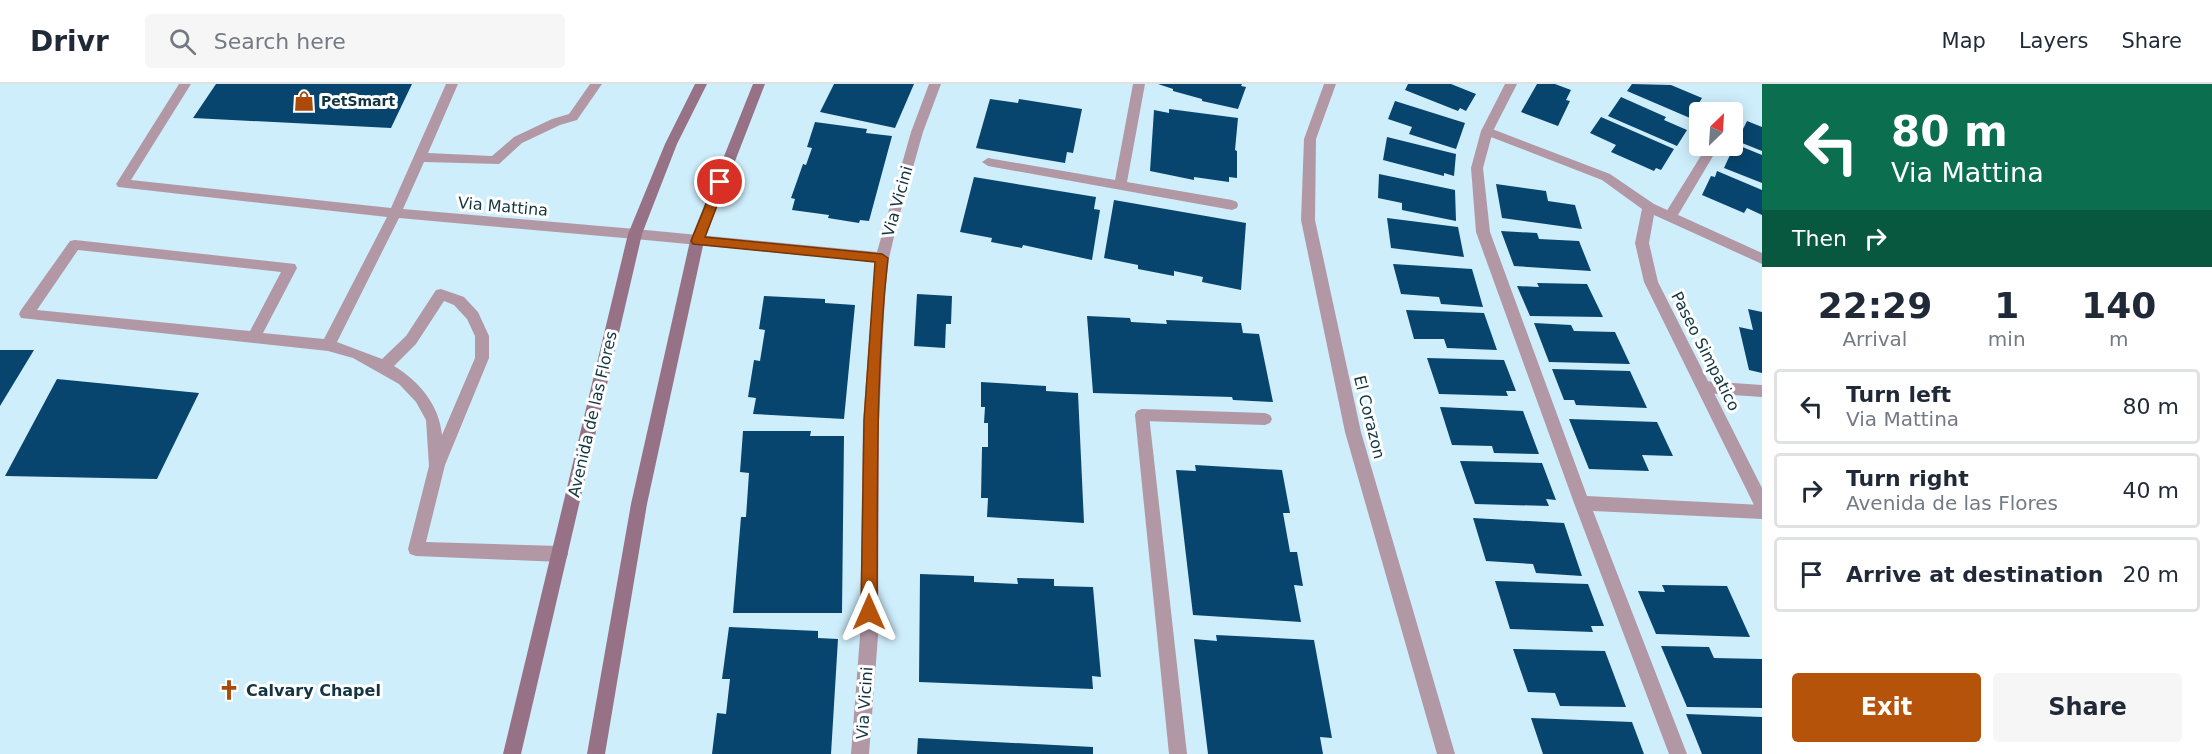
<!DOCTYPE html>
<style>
:root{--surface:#fff;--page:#f6f6f7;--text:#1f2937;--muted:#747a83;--line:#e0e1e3;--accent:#b45309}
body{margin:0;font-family:"DejaVu Sans",sans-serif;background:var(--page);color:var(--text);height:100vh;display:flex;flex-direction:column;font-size:22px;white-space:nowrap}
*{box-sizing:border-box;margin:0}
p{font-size:20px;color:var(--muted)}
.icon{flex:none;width:33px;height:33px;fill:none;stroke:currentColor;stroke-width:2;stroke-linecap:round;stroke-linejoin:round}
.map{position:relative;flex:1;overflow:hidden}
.side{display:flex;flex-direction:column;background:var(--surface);width:450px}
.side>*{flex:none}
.guide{background:#0b6e4f;color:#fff;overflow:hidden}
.needle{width:39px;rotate:25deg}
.buttons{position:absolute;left:1689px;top:18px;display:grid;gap:12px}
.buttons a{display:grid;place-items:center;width:54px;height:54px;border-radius:6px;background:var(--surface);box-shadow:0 3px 15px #0003;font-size:30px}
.pin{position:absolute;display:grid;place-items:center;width:51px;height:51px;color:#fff;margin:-26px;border:3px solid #fff;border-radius:50%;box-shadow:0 2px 6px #0007}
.me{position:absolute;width:66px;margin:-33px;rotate:0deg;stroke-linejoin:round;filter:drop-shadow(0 0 4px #0008)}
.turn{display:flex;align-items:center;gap:21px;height:126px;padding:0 30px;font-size:27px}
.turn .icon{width:78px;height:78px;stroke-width:2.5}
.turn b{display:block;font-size:42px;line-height:51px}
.then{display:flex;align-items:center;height:57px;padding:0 30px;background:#0003;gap:12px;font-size:22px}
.eta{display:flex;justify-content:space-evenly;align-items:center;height:102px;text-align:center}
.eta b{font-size:36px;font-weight:700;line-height:42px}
.action{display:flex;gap:12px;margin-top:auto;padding:12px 30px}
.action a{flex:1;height:69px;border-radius:6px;background:var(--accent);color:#fff;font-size:24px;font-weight:700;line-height:69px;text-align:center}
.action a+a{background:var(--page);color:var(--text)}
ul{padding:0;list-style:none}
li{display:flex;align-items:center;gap:18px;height:75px;margin:0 12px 9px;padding:0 18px;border:3px solid var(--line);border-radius:6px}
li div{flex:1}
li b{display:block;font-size:22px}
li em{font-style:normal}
header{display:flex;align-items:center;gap:36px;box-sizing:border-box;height:84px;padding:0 30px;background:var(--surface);border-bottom:2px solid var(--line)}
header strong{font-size:28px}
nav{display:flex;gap:33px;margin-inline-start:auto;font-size:21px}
.search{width:420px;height:54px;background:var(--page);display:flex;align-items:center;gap:15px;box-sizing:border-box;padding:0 21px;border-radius:6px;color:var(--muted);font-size:22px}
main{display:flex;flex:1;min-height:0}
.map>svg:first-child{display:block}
</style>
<header>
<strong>Drivr</strong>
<div class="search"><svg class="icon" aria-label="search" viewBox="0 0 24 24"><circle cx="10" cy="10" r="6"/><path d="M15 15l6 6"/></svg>Search here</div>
<nav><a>Map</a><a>Layers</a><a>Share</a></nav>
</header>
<main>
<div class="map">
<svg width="1762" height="670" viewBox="0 0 1762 670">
<rect width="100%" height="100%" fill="#cfeefc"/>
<path fill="#07456f" d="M216,0H412L391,44L193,34Z
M834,0H914L895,44L820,28Z
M1158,0H1242L1241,2L1246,3L1238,25L1202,17V15L1173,7V5Z
M1408,0H1451L1476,10L1466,27L1460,24L1458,27L1405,6Z
M1537,0H1555L1571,6L1566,16L1570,17L1558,42L1521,28Z
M1632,0L1671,1L1702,14L1690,34L1627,7Z
M1621,13L1666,33L1664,36L1687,46L1677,62L1608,32Z
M990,15L1018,19L1019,15L1082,25L1073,69L1067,68L1065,79L976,64Z
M1395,17L1465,39L1456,65L1409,50L1412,43L1388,35Z
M1169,25L1238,34L1235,66L1237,67V94L1229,93V98L1194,93V96L1150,87L1154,26L1169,29Z
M1601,33L1674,65L1661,86L1656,84L1654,87L1611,68L1616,61L1590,49Z
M1747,37L1762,43V67L1737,57Z
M815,38L867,45L866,49L892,52L869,137L860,136L859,139L828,134L829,131L792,126L795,115L791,114L803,80L806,81L812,64L807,63Z
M1387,53L1456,70L1454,92L1444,89V92L1383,76Z
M1735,60L1762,71V99L1724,84Z
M1717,87L1762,106V131L1747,124L1744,129L1702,111L1711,92L1715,93Z
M1379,90L1455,106L1456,137L1402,126V119L1378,114Z
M974,93L1096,113L1094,125L1100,126L1092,176L1023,161L1022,164L991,158L992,154L960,148Z
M1496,100L1546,107L1548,117L1575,121L1582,145L1502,134Z
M1114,116L1246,139L1241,206L1202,198L1203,193L1174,187V192L1138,185V181L1104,174Z
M1387,134L1458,143L1464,173L1391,164Z
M1501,147L1537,149L1539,155L1579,157L1591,187L1514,182Z
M1393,180L1472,185L1483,223L1441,220L1439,213L1401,210Z
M1537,199L1587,200L1603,233L1530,232L1517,202L1539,203Z
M917,210L952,212L951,240H946L945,264L914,262Z
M764,212L825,215V219L855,221L844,335L753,330L756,314L748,313L754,276L760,277L765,246L759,245Z
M1748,225L1762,228V289L1749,286L1739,243L1753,246Z
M1406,226L1484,229L1497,266L1447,264L1444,255H1414Z
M1087,232L1130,234L1131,238L1167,240L1166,236L1241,239L1243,249L1259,250L1273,318L1233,316L1232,313L1093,309Z
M1534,239L1571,241L1574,247L1615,248L1630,280L1549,278Z
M0,266H34L0,322Z
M1427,274L1504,276L1516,307H1506L1508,312L1439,310Z
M1552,285L1630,287L1647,324L1576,321L1574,316H1564Z
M57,295L199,309L157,395L5,392Z
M981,298L1046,302V307L1078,309L1084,439L987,433L988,414H981L982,363H988V339H984L985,323H981Z
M1440,323L1523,327L1539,370L1494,369L1492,362L1452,361Z
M1569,335L1657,338L1673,372L1642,371L1649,387L1589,385Z
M743,347H811L810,352H844L842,529H733L741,433H746L749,389L740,388Z
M1460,377L1542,379L1556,416L1546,415L1549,422L1475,420Z
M1195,381L1282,386L1290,429H1283L1290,468H1297L1303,502L1294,501L1301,538L1193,531L1176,386L1196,387Z
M1473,434L1564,439L1582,492L1536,489L1533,480L1486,477Z
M920,490L974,492V498L1018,500L1017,494L1054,495V502L1093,503L1101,593L1092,592L1093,605L919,598Z
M1495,497L1588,500L1604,542H1591L1593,548L1510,545Z
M1662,501L1727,502L1750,553L1656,550L1638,507L1665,508Z
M729,543L818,547V554L838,555L831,670H712L717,629L726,630L730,595H722Z
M1216,551L1314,556L1332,654L1320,653L1323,670H1208L1194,555L1217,557Z
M1661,562L1709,563L1714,574L1762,575V624L1687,623Z
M1513,565L1605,567L1626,623L1560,622L1555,609L1528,608Z
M1686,630L1762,633V670H1702Z
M1531,634L1632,638L1644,670H1543Z
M918,654L1093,663V670H917Z"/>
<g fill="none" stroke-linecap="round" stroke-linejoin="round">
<path fill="#b298a5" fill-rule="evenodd" d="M179,0H191L131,96L391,124L446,0H458L428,69L492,72L514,53L552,35L569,30L590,0H602L577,36L560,41L522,59L499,80L424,78L403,125L635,145L642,150L640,153L635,155L399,134L337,258L382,275L406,252L436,206L441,205L464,213L478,228L489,252V274L445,381L426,458L560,462L566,465L568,470L566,475L560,478L416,472L410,470L408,465L429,382L426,336L416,318L399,300L353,274L328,267L21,234L19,230L21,226L70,157L75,156L295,180L297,184L263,249L324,255L387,133L118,103L116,100L118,97ZM78,166L281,188L250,247L37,226ZM444,217L454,221L467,235L475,252V274L442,351C439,321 420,298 394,282L416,260Z
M1133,0H1145L1127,98L1232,116L1237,118L1238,121L1237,124L1232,126L988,82L982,78L988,74L1115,96Z
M1505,0H1517L1493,47L1483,84L1490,148L1587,412L1762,421V435L1593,427L1687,670H1669L1574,419L1476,148L1471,84L1481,47Z
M1707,62H1719L1675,136H1665L1663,133Z
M1704,297L1762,301V313L1704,309L1699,307L1697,303L1699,299Z
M1142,325L1265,329L1270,331L1272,335L1270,339L1265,341L1142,337L1137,335L1135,331L1137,327Z"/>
<path fill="#b298a5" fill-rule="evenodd" d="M929,0H941L923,48L897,140L889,174L885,209L879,337L878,552L869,670H851L860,552L863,337L875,178L635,155L628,150L635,145L877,168L911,48Z
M1487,43L1610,90L1654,120L1762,169V180L1654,131L1649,159L1658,198L1762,404V427L1756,425L1644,198L1635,159L1642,125L1602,96L1483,50L1481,47Z
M1142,325L1147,327L1149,331L1187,670H1169L1135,331L1137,327Z"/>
<path fill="#b298a5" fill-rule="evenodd" d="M1324,0H1336L1316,55L1315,136L1361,348L1455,670H1437L1345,348L1301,136L1304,55Z"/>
<path fill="#977185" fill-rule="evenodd" d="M695,0H707L677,60L642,150L521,670H503L628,150L665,60Z
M753,0H765L704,157L647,420L605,670H587L631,420L690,157Z"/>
</g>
<path fill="#b45309" stroke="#753606" stroke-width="1.5" d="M720,94L726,98L705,153L882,170L888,174C875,292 878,410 877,528L875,533L869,535L864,533L861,528L864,337L875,178L693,160L691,157L715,98Z"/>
<defs>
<g id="shop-bare" transform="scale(1.62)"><path d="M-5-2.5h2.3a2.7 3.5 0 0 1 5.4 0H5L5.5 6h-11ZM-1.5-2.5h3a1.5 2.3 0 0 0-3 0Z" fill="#aa4908" stroke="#fff" stroke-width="2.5" paint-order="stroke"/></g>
<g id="church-bare" transform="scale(1.62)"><path d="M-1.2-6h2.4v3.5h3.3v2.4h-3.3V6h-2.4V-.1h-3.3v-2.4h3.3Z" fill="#aa4908" stroke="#fff" stroke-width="2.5" paint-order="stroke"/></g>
</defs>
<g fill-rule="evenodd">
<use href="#shop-bare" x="304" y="17"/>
<use href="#church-bare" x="229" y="606"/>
</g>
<g text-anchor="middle" stroke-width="6" stroke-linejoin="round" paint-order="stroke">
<g font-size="14" font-weight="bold" fill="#123542" stroke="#fff" text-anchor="start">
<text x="321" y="22">PetSmart</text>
</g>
<g font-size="16" fill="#123542" stroke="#fff">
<text transform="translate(897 117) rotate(-74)" y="6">Via Vicini</text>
<text transform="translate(503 122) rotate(5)" y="6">Via Mattina</text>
<text transform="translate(1706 267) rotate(63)" y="6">Paseo Simpatico</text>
<text transform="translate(592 330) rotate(-77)" y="6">Avenida de las Flores</text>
<text transform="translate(1370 333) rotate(76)" y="6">El Corazon</text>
<text transform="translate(864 619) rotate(-86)" y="6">Via Vicini</text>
</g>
<g font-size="16" font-weight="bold" fill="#123542" stroke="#fff" text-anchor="start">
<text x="246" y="612">Calvary Chapel</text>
</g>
</g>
</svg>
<div class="buttons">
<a><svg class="needle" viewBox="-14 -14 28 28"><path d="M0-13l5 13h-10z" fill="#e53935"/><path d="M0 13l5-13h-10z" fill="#747a83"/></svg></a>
</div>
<div class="pin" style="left:720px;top:98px;background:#d93025"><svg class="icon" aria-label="arrive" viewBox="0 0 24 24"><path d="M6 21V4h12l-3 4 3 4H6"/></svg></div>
<svg class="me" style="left:869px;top:528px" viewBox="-20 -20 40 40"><path d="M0-17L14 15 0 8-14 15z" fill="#b45309" stroke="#fff" stroke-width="4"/></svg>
</div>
<section class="side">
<div class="guide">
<div class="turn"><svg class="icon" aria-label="left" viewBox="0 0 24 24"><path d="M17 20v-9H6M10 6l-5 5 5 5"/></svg><div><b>80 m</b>Via Mattina</div></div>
<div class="then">Then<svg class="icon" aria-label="right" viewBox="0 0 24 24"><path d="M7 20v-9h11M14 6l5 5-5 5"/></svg></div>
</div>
<div class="eta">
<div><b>22:29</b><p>Arrival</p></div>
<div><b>1</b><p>min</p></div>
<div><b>140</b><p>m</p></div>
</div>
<ul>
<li><svg class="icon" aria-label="left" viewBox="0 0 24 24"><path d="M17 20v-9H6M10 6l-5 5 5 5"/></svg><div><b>Turn left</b><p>Via Mattina</p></div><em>80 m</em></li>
<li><svg class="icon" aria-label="right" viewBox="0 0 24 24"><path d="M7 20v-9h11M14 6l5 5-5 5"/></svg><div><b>Turn right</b><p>Avenida de las Flores</p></div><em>40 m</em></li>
<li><svg class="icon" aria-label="arrive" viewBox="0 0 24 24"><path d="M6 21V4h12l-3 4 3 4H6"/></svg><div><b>Arrive at destination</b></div><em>20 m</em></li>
</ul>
<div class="action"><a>Exit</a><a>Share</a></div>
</section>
</main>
